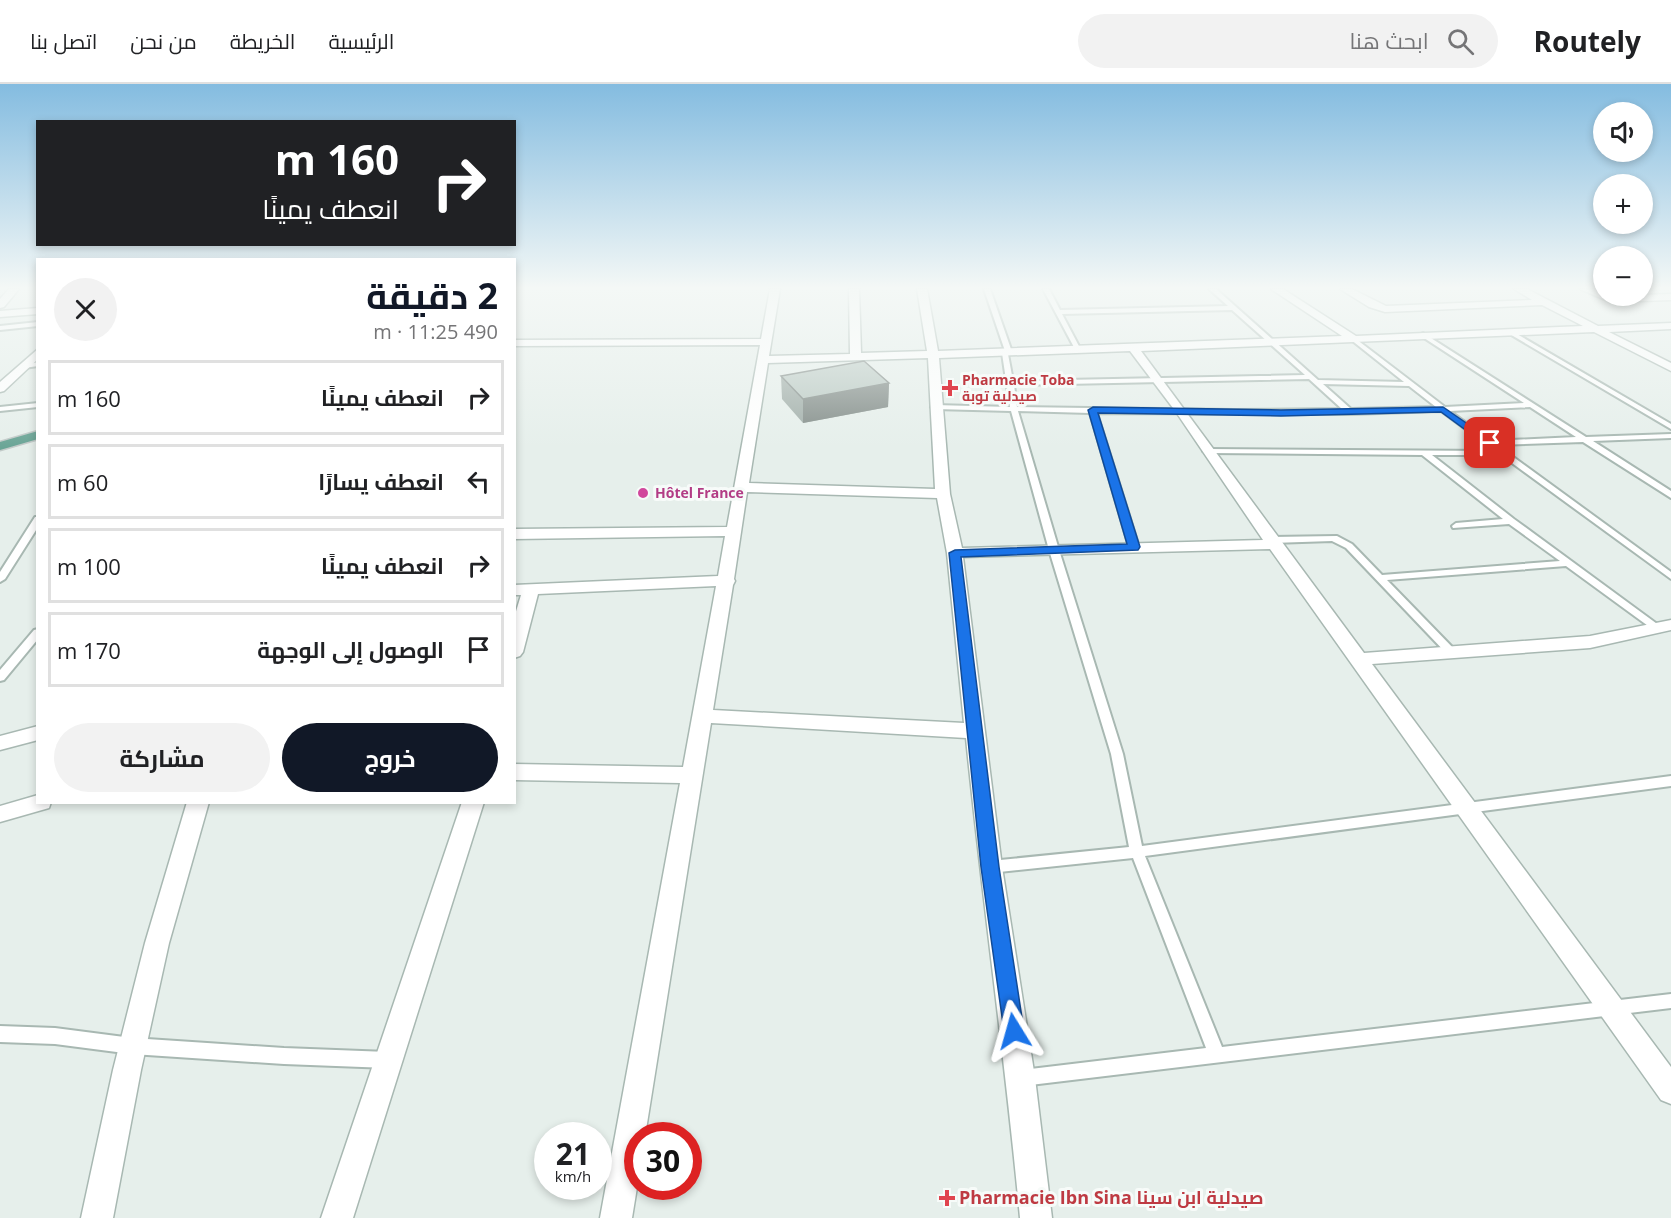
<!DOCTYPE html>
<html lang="ar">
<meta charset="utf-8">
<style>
:root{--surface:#fff;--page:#f2f2f2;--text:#202124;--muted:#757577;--line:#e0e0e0;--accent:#111827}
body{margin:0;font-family:"Open Sans",Cairo,sans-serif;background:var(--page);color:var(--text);direction:rtl;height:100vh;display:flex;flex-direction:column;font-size:22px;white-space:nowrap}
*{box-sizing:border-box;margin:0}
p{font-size:20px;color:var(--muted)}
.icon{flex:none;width:33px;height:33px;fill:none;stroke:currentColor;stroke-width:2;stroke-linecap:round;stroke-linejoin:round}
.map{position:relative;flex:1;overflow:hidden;direction:ltr}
.sheet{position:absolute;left:36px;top:174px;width:480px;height:546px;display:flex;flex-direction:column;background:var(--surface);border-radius:0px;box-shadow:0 3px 9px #0003;direction:rtl}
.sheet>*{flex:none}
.hud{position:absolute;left:36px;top:36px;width:480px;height:126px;border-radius:0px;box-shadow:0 3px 9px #0003;direction:rtl;background:#202124;color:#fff;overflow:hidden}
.tools{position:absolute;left:1593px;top:18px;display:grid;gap:12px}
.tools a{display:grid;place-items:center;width:60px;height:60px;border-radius:50%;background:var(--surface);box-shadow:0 3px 9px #0003;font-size:30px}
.speed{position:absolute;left:534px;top:1038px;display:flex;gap:12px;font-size:30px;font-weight:700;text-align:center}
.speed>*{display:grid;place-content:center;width:78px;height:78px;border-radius:50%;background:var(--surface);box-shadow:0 3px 9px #0003;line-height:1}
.speed small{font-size:15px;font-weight:400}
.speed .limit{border:9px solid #d22;background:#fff;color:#111}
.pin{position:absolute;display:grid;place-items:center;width:51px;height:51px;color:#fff;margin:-26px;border-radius:12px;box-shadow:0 3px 9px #0006}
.me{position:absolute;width:66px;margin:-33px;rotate:352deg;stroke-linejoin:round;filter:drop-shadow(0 0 4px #0008)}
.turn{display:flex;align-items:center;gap:21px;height:126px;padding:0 18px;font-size:27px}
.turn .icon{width:78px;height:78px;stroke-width:2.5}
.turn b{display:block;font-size:42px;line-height:51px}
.round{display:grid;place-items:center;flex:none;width:63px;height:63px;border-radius:32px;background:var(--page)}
.overview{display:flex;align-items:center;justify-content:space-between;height:102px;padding:0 18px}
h1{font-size:36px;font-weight:700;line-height:45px;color:var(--accent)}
.primary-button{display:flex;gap:12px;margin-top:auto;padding:12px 18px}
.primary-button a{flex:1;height:69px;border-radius:36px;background:var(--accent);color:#fff;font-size:24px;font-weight:700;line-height:69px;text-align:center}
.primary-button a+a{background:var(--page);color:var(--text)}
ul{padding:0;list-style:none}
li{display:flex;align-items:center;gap:18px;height:75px;margin:0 12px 9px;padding:0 6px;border:3px solid var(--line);border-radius:0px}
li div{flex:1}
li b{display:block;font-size:22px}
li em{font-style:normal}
header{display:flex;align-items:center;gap:36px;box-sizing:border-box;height:84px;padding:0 30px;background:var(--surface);border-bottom:2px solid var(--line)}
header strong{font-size:28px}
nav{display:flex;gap:33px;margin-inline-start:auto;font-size:21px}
.search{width:420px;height:54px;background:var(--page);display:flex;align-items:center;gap:15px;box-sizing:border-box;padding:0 21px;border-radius:33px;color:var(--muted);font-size:22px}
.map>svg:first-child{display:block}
</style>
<header>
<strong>Routely</strong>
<div class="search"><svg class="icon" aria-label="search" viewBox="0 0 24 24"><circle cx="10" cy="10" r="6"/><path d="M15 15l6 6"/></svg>ابحث هنا</div>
<nav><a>الرئيسية</a><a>الخريطة</a><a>من نحن</a><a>اتصل بنا</a></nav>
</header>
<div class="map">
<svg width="1671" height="1134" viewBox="0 0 1671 1134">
<rect width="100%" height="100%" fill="#e6efeb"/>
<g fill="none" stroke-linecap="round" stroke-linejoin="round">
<g stroke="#a8b8b2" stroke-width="4">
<path id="lane" d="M984,205H990L1012,268L1008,270L1013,297L1305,291L1232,226L1062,230L1081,266L1076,267L1043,205H1049L1060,226L1228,222L1209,205H1216L1318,296L1404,298L1350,255L1349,254L1352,252L1445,323L1524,319L1421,252V250L1423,249L1586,353L1671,350V354L1593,357L1671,407V414L1583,358L1497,361L1671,488V495L1501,371H1432L1514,435L1664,545L1659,548L1655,547L1566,482L1387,496L1456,567L1457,569L1452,572L1448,571L1346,464L1332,457L1272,459L1268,456L1272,453L1337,452L1352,460L1382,491L1560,477L1509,440L1453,444L1452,442L1456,439L1503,435L1422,371L1207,369L1203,367L1207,365L1495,367L1441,327L1350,330L1097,329L1139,463L1134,466L1129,463L1090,329L1018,327L1059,466L1123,670L1142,762L1671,692V702L1145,772L1222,963L1671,910V924L1022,1002L1016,1000L1014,994L1016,988L1022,986L1206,964L1133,774L990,789L985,787L983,783L985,779L990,777L1129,763L1111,670L1049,466L1011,327L935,325L931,323L935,321L1010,323L1002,269L1005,267ZM1309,295L1342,325L1234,326L1017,323L1014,301ZM1323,300L1409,302L1436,323L1351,325ZM1530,323L1576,353L1491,357L1450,327Z
M38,238V242L0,246V242Z
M1510,246L1671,340V345L1508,249L1507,248Z
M38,278V282L24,284L21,282Z
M38,319V323L0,327V323Z
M35,433H38V443L5,495L0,498V488Z
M38,545V555L4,596L0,597V586L34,546Z
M0,942L55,944L132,954L284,964L388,968L394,970L396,976L394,982L388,984L284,980L132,970L55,960L0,958Z"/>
</g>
<g stroke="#a8b8b2" stroke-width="3">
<path id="street" d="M9,205H19L4,223L0,224V215Z
M770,205H780L769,272L850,270L849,205H859L861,269L927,267L917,205H927L938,267L1342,252L1271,205H1283L1356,252L1583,242L1542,221L1385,228L1369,223L1340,205H1352L1386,222L1532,216L1514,205H1527L1598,242L1671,239V245L1609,248L1671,279V287L1594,248L1141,267L1364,569L1590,552L1671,536V546L1590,564L1372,580L1671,983V1020L1661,1016L1270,465L963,473L1002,783L1035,994L1052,1134H1020C1005,973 982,814 966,654L711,639L645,1052H638V1097L632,1134H600L680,699L514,696V680L683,683L716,502L538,510L523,568L520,572L514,574V534L521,511H514V501L718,492L725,452L514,455V445L727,443L760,261L514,262V256L761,255ZM1130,267L1176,328L1263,456L962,464L950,410L939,274ZM928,274L935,405L749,399L768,279ZM747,408L937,414L947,469L964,639L713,626L733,501L735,497L734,495Z
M1580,205H1594L1604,209V212H1611L1671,210V216L1610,218Z
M38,224V230L0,233V227Z
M38,265V275L4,307L0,308V298Z
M38,642V656L0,666V652Z
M38,711V718H51L49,724L0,738V722Z
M187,718H209L169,859L141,986L113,1134H81L113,986L145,859Z
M462,718H484L353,1134H321Z"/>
</g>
<g stroke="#c2cac8" stroke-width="3">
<path id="primary" d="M38,347V355L0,366V358Z"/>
</g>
<use href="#lane" fill="#fff" fill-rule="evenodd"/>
<use href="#street" fill="#fff" fill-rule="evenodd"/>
<use href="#primary" fill="#6aa596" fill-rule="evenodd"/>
</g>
<path fill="#a1aea9" d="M781,292L889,299L888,323L803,339L782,315Z"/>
<path fill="#838d89" d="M889,299L888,323L803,339V315Z"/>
<path fill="#bbcac4" stroke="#838d89" stroke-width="1.5" d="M864,277L889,299L803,315L781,292Z"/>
<linearGradient id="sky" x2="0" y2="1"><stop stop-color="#84bce0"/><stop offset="0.56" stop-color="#f4f8f6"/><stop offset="1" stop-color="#f4f8f6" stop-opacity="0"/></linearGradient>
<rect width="1671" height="364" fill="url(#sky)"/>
<path fill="#1a73e8" stroke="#114b97" stroke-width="1.5" d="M1093,323L1281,326L1443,323L1495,359L1486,361L1441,328L1281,332L1098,329L1140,463L1138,466L961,473L999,783L1024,947L1021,954L1014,957L1007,954L1004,947L981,783L949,469L955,466L1127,460L1088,326Z"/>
<g fill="#e0444e" stroke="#f7fbf9" stroke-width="2">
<path d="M947 295h6v6h6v6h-6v6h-6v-6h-6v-6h6z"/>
<path d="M944 1105h6v6h6v6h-6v6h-6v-6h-6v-6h6z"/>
</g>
<circle fill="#d1479c" stroke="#f7fbf9" stroke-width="2" cx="643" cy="409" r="6"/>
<g text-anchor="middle" stroke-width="6" stroke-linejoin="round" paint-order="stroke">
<g font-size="14" font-weight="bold" fill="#be3a42" stroke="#f7fbf9" text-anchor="start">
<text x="962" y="301">Pharmacie Toba<tspan x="962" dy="16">صيدلية توبة</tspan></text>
</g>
<g font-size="14" font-weight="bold" fill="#b23c85" stroke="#f7fbf9" text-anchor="start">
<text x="655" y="414">Hôtel France</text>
</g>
<g font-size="18" font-weight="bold" fill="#be3a42" stroke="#f7fbf9" text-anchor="start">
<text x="959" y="1120">Pharmacie Ibn Sina صيدلية ابن سينا</text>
</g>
</g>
</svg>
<div class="tools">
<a><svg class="icon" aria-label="sound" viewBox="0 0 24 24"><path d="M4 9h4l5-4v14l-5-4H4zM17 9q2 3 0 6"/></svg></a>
<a>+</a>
<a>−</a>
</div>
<div class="speed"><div>21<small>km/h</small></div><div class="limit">30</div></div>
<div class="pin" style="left:1490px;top:359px;background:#d93025"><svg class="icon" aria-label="arrive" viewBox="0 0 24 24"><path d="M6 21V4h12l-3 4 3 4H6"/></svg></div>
<svg class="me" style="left:1014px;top:947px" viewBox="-20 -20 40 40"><path d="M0-17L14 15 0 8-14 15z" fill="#1a73e8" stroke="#fff" stroke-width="4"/></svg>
<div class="hud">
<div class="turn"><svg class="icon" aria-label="right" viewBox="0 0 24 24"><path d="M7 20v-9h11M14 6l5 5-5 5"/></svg><div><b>160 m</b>انعطف يمينًا</div></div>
</div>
<section class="sheet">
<div class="overview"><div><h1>2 دقيقة</h1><p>490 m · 11:25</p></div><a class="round"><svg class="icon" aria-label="close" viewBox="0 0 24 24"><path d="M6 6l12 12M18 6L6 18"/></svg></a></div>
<ul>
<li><svg class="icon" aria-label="right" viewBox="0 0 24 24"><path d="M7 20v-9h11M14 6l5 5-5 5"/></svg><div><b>انعطف يمينًا</b></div><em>160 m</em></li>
<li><svg class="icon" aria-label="left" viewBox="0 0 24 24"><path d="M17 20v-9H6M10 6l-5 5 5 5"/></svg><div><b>انعطف يسارًا</b></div><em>60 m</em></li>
<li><svg class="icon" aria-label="right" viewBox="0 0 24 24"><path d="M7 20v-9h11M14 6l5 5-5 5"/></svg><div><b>انعطف يمينًا</b></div><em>100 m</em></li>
<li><svg class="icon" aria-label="arrive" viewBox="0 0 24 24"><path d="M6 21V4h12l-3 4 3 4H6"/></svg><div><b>الوصول إلى الوجهة</b></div><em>170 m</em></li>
</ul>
<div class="primary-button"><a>خروج</a><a>مشاركة</a></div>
</section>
</div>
